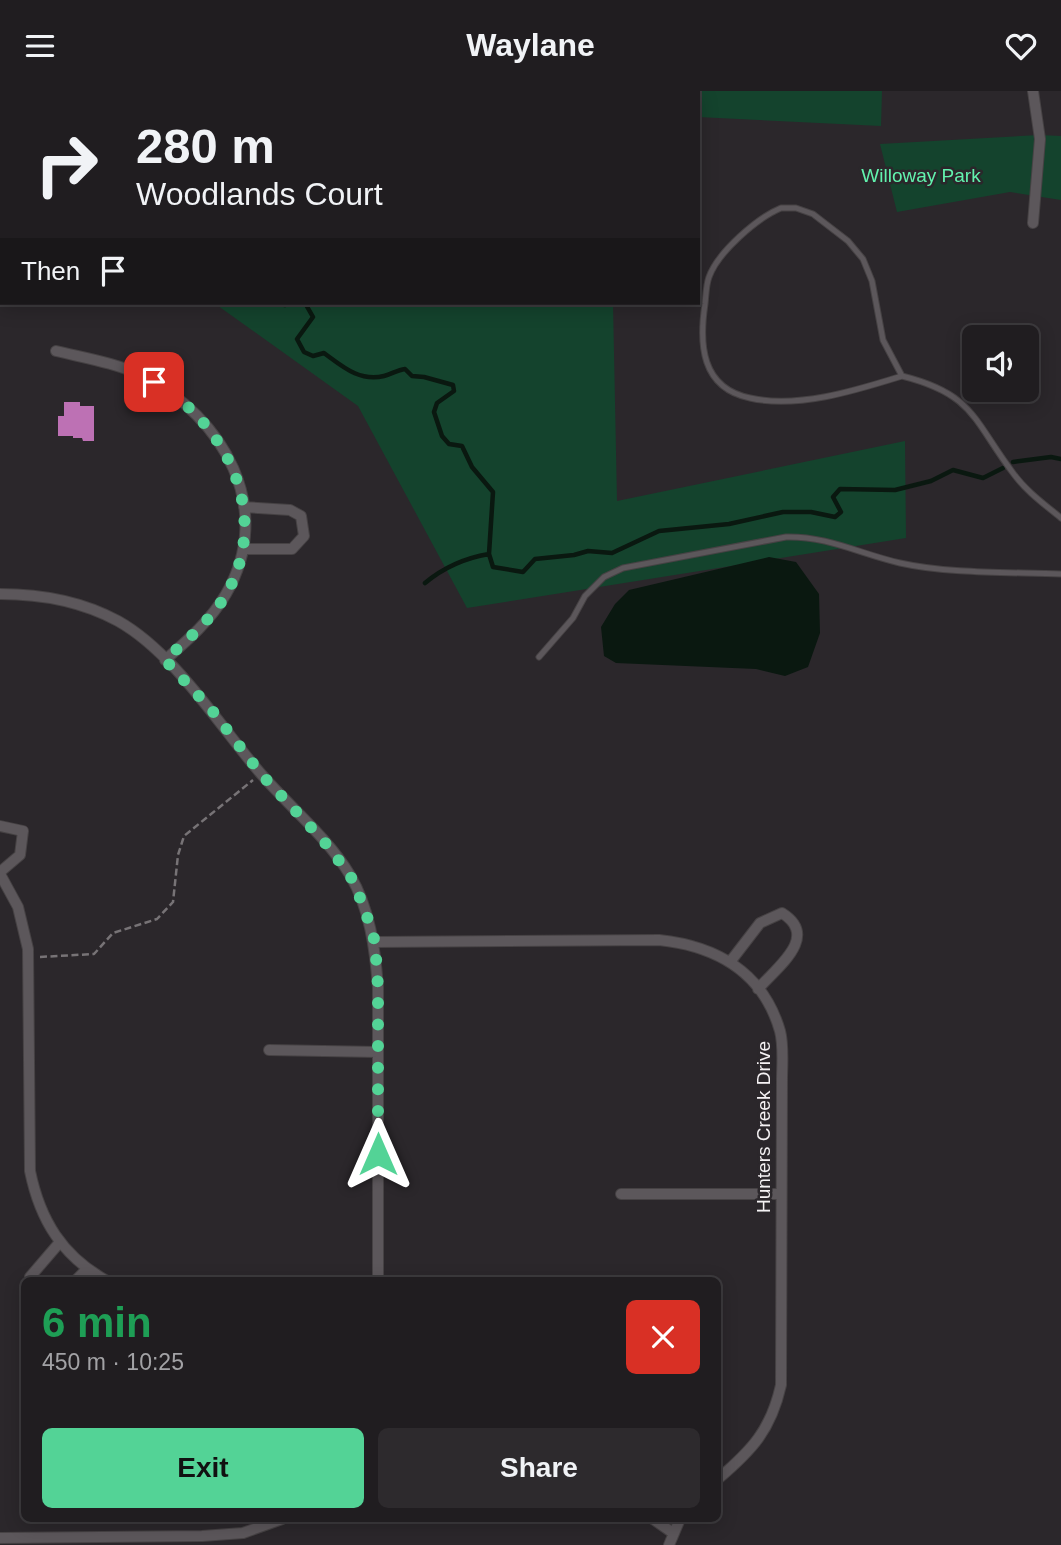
<!DOCTYPE html>
<meta charset="utf-8">
<style>
:root{--surface:#201d20;--page:#2d2a2d;--text:#f1f3f6;--muted:#a2a2a5;--line:#3d3b3e;--accent:#53d396}
body{margin:0;font-family:Arial,sans-serif;background:var(--page);color:var(--text);height:100vh;display:flex;flex-direction:column;font-size:26px;white-space:nowrap}
*{box-sizing:border-box;margin:0}
p{font-size:23px;color:var(--muted)}
.icon{flex:none;width:38px;height:38px;fill:none;stroke:currentColor;stroke-width:2;stroke-linecap:round;stroke-linejoin:round}
.map{position:relative;flex:1;overflow:hidden}
.drawer{position:absolute;left:21px;top:1186px;width:700px;height:245px;display:flex;flex-direction:column;background:var(--surface);border-radius:10px;box-shadow:0 4px 18px #0003,0 0 0 2px var(--line)}
.drawer>*{flex:none}
.top-card{position:absolute;left:0px;top:0px;width:700px;height:214px;box-shadow:0 4px 18px #0003,0 0 0 2px var(--line);background:#201d20;color:var(--text);overflow:hidden}
.fabs{position:absolute;left:962px;top:234px;display:grid;gap:14px}
.fabs a{display:grid;place-items:center;width:77px;height:77px;border-radius:10px;background:var(--surface);box-shadow:0 4px 18px #0003,0 0 0 2px var(--line);font-size:35px}
.pin{position:absolute;display:grid;place-items:center;width:60px;height:60px;color:#fff;margin:-30px;border-radius:14px;box-shadow:0 4px 10px #0006}
.me{position:absolute;width:77px;margin:-38px;rotate:0deg;stroke-linejoin:round;filter:drop-shadow(0 0 5px #0008)}
.turn{display:flex;align-items:center;gap:24px;height:147px;padding:0 21px;font-size:32px}
.turn .icon{width:91px;height:91px;stroke-width:2.5}
.turn b{display:block;font-size:49px;line-height:60px}
.then{display:flex;align-items:center;height:66px;padding:0 21px;background:#0003;gap:14px;font-size:26px}
.round{display:grid;place-items:center;flex:none;width:74px;height:74px;border-radius:10px;background:var(--page)}
.head{display:flex;align-items:center;justify-content:space-between;height:119px;padding:0 21px}
h1{font-size:42px;font-weight:600;line-height:52px;color:#1e9e55}
.primary-button{display:flex;gap:14px;margin-top:auto;padding:14px 21px}
.primary-button a{flex:1;height:80px;border-radius:10px;background:var(--accent);color:#111;font-size:28px;font-weight:600;line-height:80px;text-align:center}
.primary-button a+a{background:var(--page);color:var(--text)}
header{display:flex;justify-content:space-between;align-items:center;height:91px;padding:0 21px;background:var(--surface);font-size:32px;font-weight:600}
.map>svg:first-child{display:block}
</style>
<header><svg class="icon" aria-label="menu" viewBox="0 0 24 24"><path d="M4 6h16M4 12h16M4 18h16"/></svg>Waylane<svg class="icon" aria-label="heart" viewBox="0 0 24 24"><path d="M12 20l-8-8c-3-5 5-10 8-4 3-6 11-1 8 4z"/></svg></header>
<div class="map">
<svg width="1061" height="1454" viewBox="0 0 1061 1454">
<rect width="100%" height="100%" fill="#2b272b"/>
<path fill="#14432d" d="M0,0H882L881,35L698,26V2H2V100Z
M1039,44L1061,45V109L1010,101L897,121L880,53Z
M214,212H613L617,410L905,350L906,447L467,517L358,315Z"/>
<path fill="#0a1810" d="M769,466L796,471L819,503L820,542L808,576L785,585L756,578L616,572L604,565L601,536L615,513L629,499Z"/>
<g fill="none" stroke-linecap="round" stroke-linejoin="round">
<path stroke="#0a1810" stroke-width="4.5" d="M0,90L2,91
M277,212L285,214L289,212
M305,212L313,226L297,248L304,261L313,265L324,262C342,275 359,291 384,285C392,283 397,279 405,278L412,285L424,286L453,294L454,300L437,312L434,321L442,345L449,353L462,355L472,376L493,401L489,463L493,476L523,481L535,468L574,464L588,460L612,462L659,440L729,433L783,421H811L835,426L841,421L833,406L840,398L895,399L931,390L953,379L983,387L1003,377
M1013,371L1051,366L1061,368
M425,492C443,477 465,467 489,463"/>
</g>
<path fill="#bd71b4" d="M64,311H80V315H94V350H83L82,347H73V345H58V325H64Z"/>
<g fill="none" stroke-linecap="round" stroke-linejoin="round">
<g stroke="#464244" stroke-width="7">
<path id="service" d="M781,117H796L813,123L848,150L863,168L872,190L883,249L902,285C857,299 798,318 750,307C701,297 699,253 705,213C706,204 706,194 709,186C718,161 757,127 781,117Z
M902,285C974,303 973,329 1013,382C1026,400 1044,413 1061,427
M539,566L573,527L585,505L604,486L623,477L786,446C828,445 860,463 900,472C949,483 1011,481 1061,483"/>
</g>
<g stroke="#464244" stroke-width="12">
<path id="minor" d="M1033,132L1040,48L1033,0
M56,260C85,267 116,272 143,285C223,326 276,417 226,503C211,529 188,549 165,569
M243,458H292L304,445L301,425L290,419L244,416
M0,503C41,503 81,510 118,530C175,562 220,636 262,684C291,717 327,746 350,784C370,818 375,857 378,896V1190
M0,735L23,740L20,764L0,781
M0,783L18,816L28,858L30,1080C40,1129 62,1165 107,1190
M375,851L659,849C716,855 763,881 780,940C784,955 782,974 782,989L781,1294C771,1339 752,1359 718,1388
M730,871L760,832L782,822C820,846 777,876 758,898
M269,959L378,961
M621,1103H781
M31,1190L30,1186L60,1151
M75,1190L87,1178
M653,1428L673,1442
M0,1447L202,1445L243,1442L282,1428
M669,1454L680,1428"/>
</g>
<path stroke="#777376" stroke-width="2.5" stroke-dasharray="7 3.5" stroke-linecap="butt" d="M40,866L94,863L113,842L157,828L173,811L178,764L184,745L253,689"/>
<use href="#service" stroke="#5c575b" stroke-width="5"/>
<use href="#minor" stroke="#5c575b" stroke-width="10"/>
</g>
<g fill="none" stroke-linecap="round" stroke-linejoin="round">
<path stroke="#53d396" stroke-width="12" stroke-dasharray="0 21.6" d="M154,291C227,333 271,423 227,502C211,529 188,548 165,569L211,618L261,683L323,749L350,784L364,816L375,851L378,896V1063"/>
</g>
<g text-anchor="middle" stroke-width="5" stroke-linejoin="round" paint-order="stroke">
<g font-size="19" fill="#62f3ae" stroke="#2b272b">
<text x="921" y="91">Willoway Park</text>
</g>
<g font-size="19" fill="#f5f2f4" stroke="#2b272b">
<text transform="translate(763 1036) rotate(-90)" y="7">Hunters Creek Drive</text>
</g>
</g>
</svg>
<div class="fabs">
<a><svg class="icon" aria-label="sound" viewBox="0 0 24 24"><path d="M4 9h4l5-4v14l-5-4H4zM17 9q2 3 0 6"/></svg></a>
</div>
<div class="pin" style="left:154px;top:291px;background:#d93025"><svg class="icon" aria-label="arrive" viewBox="0 0 24 24"><path d="M6 21V4h12l-3 4 3 4H6"/></svg></div>
<svg class="me" style="left:378px;top:1063px" viewBox="-20 -20 40 40"><path d="M0-17L14 15 0 8-14 15z" fill="#53d396" stroke="#fff" stroke-width="4"/></svg>
<div class="top-card">
<div class="turn"><svg class="icon" aria-label="right" viewBox="0 0 24 24"><path d="M7 20v-9h11M14 6l5 5-5 5"/></svg><div><b>280 m</b>Woodlands Court</div></div>
<div class="then">Then<svg class="icon" aria-label="arrive" viewBox="0 0 24 24"><path d="M6 21V4h12l-3 4 3 4H6"/></svg></div>
</div>
<section class="drawer">
<div class="head"><div><h1>6 min</h1><p>450 m · 10:25</p></div><a class="round" style="background:#d93025;color:#fff"><svg class="icon" aria-label="close" viewBox="0 0 24 24"><path d="M6 6l12 12M18 6L6 18"/></svg></a></div>
<div class="primary-button"><a>Exit</a><a>Share</a></div>
</section>
</div>
